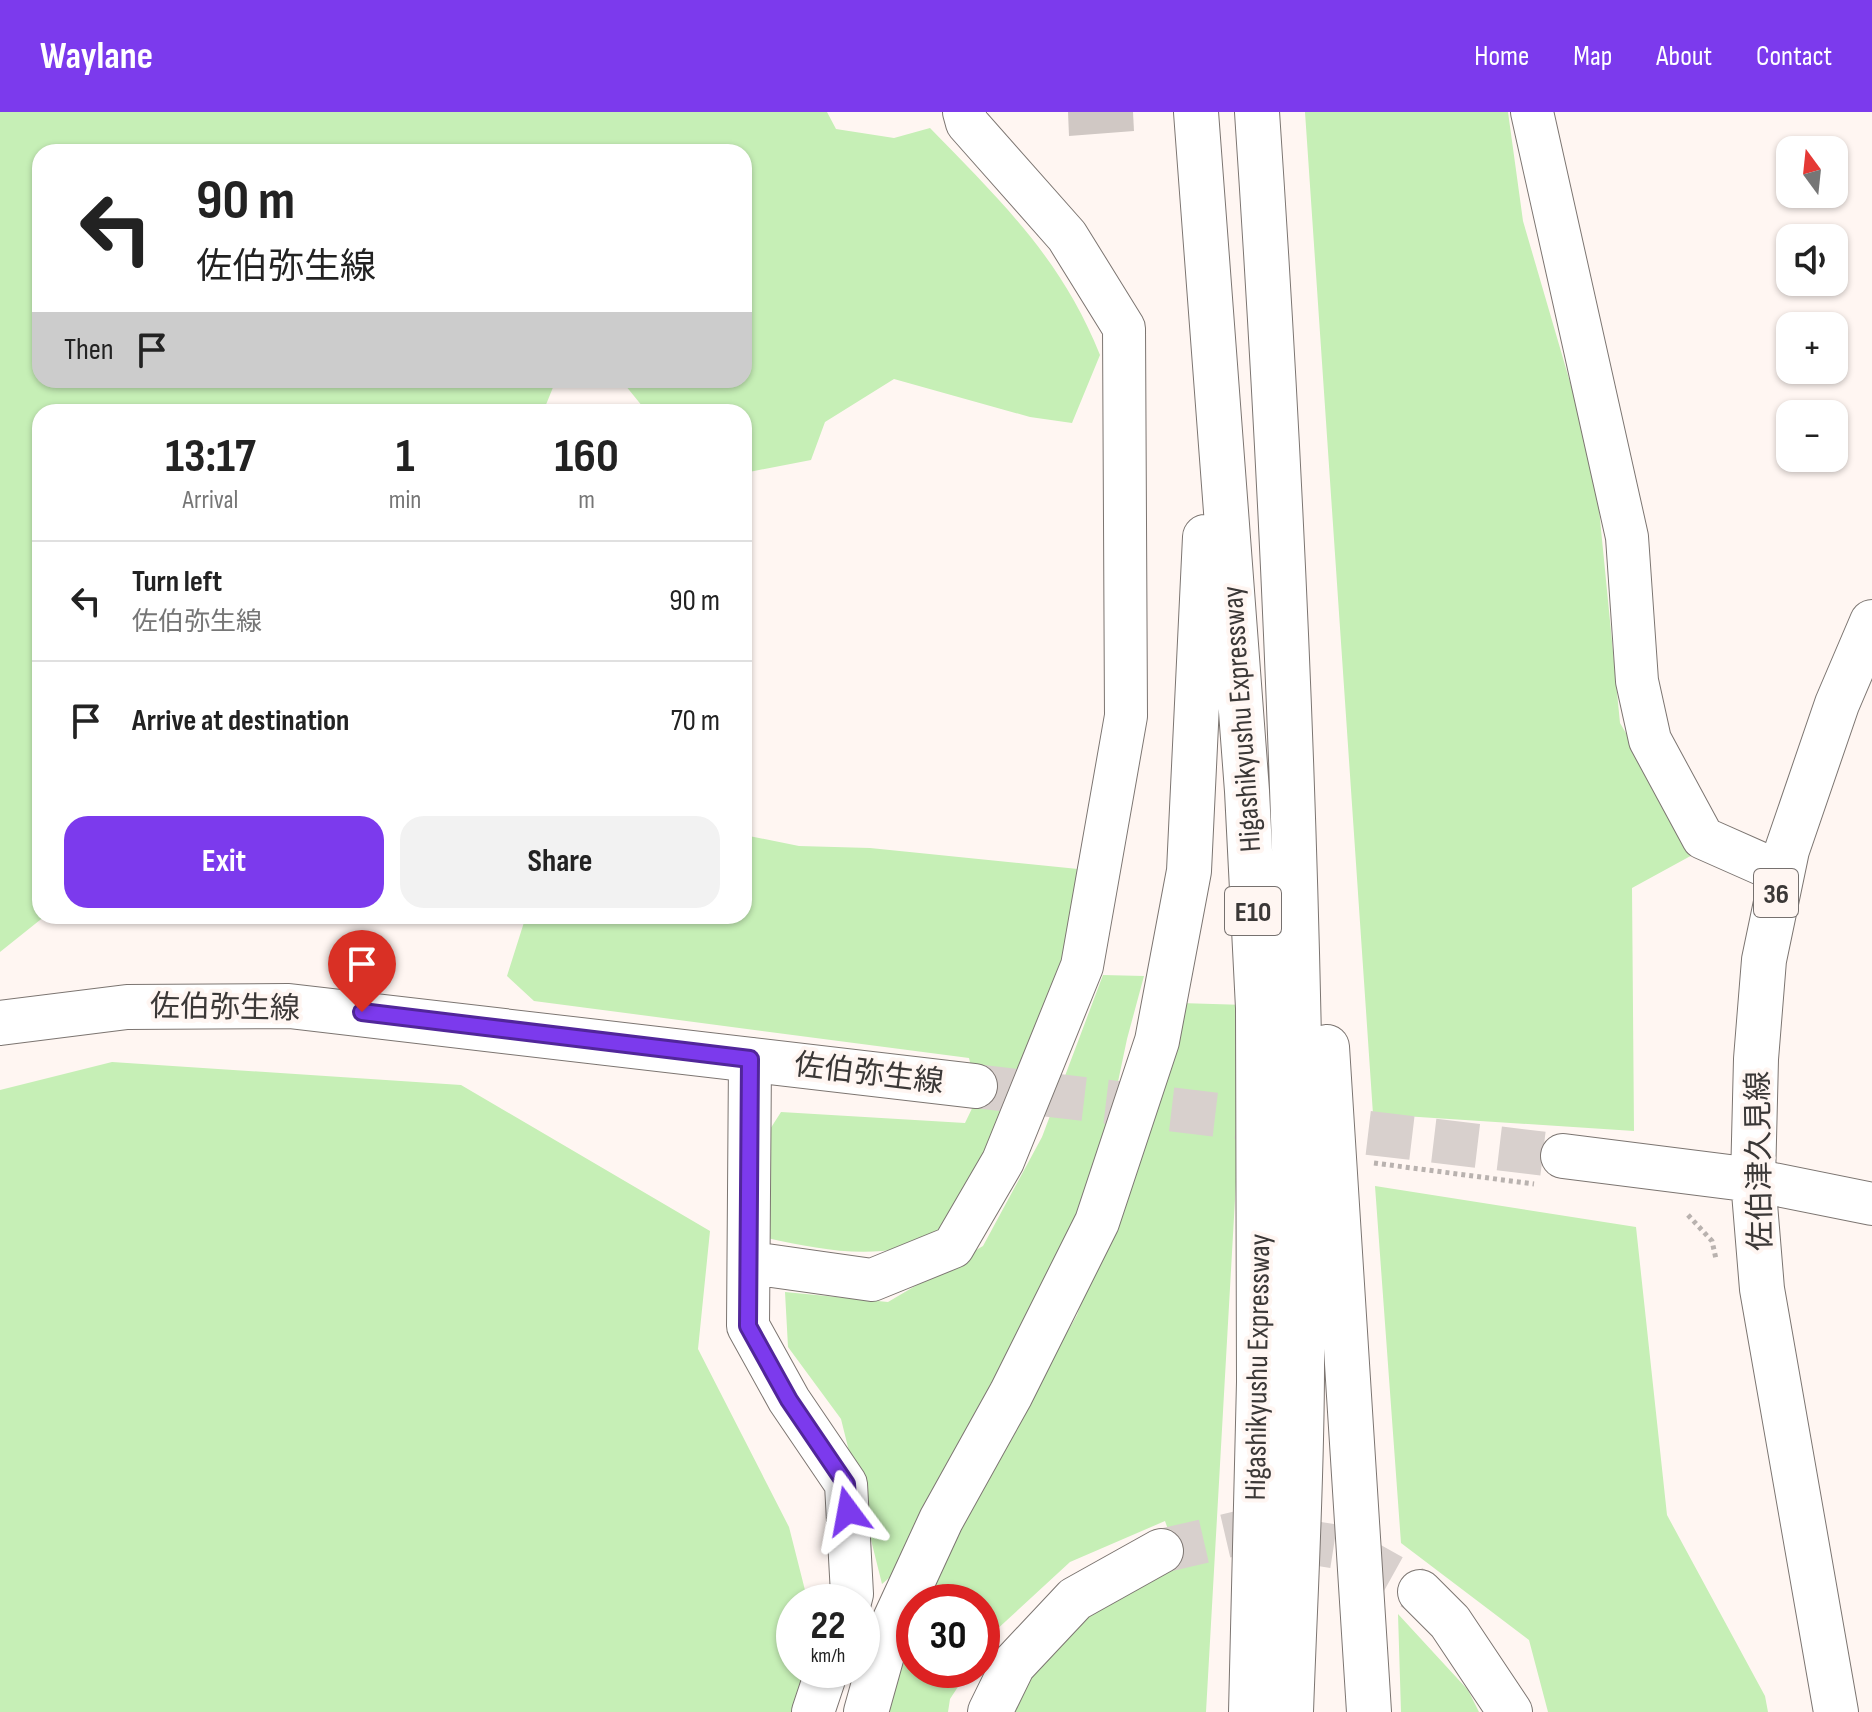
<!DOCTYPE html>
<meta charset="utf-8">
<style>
:root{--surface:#fff;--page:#f2f2f2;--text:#222;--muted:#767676;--line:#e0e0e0;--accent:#7c3aed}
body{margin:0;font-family:"Sofia Sans Condensed","Noto Sans JP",sans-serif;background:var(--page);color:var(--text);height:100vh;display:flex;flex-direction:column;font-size:30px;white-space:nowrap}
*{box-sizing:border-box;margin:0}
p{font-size:26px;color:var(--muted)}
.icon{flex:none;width:44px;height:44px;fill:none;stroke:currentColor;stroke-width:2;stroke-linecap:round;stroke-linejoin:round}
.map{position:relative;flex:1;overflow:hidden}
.sheet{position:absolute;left:32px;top:292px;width:720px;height:520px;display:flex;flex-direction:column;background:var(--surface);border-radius:24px;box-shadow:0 2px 6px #0004}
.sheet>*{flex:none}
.hud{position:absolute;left:32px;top:32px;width:720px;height:244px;border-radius:24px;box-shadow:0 2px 6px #0004;background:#fff;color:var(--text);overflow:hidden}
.needle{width:52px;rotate:345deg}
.tools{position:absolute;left:1776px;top:24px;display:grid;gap:16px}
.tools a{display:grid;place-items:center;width:72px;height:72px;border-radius:16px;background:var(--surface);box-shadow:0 2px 6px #0004;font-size:40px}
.speed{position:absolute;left:776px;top:1472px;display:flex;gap:16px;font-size:40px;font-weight:700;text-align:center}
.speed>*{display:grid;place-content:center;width:104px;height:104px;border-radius:50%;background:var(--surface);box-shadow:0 2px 6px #0004;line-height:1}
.speed small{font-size:20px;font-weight:400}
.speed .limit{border:12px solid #d22;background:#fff;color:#111}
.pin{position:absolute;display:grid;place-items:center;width:68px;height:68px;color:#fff;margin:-82px -34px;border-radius:50% 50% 50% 0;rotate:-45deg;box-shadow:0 0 8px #0007}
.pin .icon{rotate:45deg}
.me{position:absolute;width:88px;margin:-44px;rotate:347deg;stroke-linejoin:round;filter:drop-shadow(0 0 6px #0008)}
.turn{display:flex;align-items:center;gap:28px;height:168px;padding:0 32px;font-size:36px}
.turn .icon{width:104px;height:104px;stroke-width:2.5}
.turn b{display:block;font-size:56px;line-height:68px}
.then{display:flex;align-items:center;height:76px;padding:0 32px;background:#0003;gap:16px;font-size:30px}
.eta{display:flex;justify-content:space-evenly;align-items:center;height:136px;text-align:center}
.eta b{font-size:48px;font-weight:700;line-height:56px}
.cta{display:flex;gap:16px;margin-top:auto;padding:16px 32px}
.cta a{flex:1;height:92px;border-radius:24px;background:var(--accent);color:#fff;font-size:32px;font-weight:700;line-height:92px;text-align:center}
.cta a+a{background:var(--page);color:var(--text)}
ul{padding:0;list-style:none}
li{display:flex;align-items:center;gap:24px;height:120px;padding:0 32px;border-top:2px solid var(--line)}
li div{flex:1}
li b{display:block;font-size:30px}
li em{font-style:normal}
header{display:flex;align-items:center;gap:48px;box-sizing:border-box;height:112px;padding:0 40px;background:var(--accent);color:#fff}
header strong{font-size:38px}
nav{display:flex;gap:44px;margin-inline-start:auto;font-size:28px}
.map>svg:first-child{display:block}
</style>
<header>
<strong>Waylane</strong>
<nav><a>Home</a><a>Map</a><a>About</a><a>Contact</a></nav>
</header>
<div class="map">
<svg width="1872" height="1600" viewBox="0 0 1872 1600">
<rect width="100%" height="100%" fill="#fff6f2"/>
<path fill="#c6efb6" d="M0,0H827L836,17L894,26L930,16C1000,88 1062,147 1100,243L1072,311L1030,305L894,267L825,310L811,348L744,361V300H647L621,268H744V40H40V268H556L543,300H40V804H45L0,840Z
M1305,0H1508L1523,109L1595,356L1620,611L1696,741L1632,776L1634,1019L1373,1002Z
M744,723L799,734L870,736L1088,758L1074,832L1027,962L939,1124C882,1150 827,1139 767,1126L758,1036L781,1000L965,1011L978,984L969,946L534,889L507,864L526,804H744Z
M1103,863L1144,864L1127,927L1103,1041L1044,1180L896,1460L882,1472L841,1307L788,1235L785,1180L888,1190L983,1134L1042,1025Z
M1180,891L1246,893L1206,1600H1012L1017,1581L1083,1504L1179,1448L1165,1409L1070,1450L994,1520L982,1538V1490H923L1014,1313L1077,1203L1138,1034Z
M112,950L461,973L710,1119L698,1237L789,1415L808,1490H794V1558H815L812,1600H0V978Z
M1375,1074L1636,1115L1667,1403L1765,1584L1768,1600H1548L1529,1528L1401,1431Z
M1398,1502L1468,1578L1479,1600H1401Z
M914,1508V1558H969L950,1587L948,1600H888Z"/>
<path fill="#d0c8c4" d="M1068,0H1133L1134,19L1069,24Z"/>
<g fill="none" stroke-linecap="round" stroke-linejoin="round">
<path stroke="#d8d0cd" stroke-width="44" stroke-dasharray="44 22" stroke-linecap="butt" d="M975,974L1563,1044"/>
<path stroke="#d8d0cd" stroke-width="44" stroke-dasharray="44 22" stroke-linecap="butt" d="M1161,1439L1243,1420L1339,1435L1420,1480"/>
<g stroke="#7c7571" stroke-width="44">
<path id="minor" d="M1532,0L1627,425L1637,569L1650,628L1703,726L1782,761
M750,947L748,1214L789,1288L846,1372L852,1482L850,1490
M1753,1068L1872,1092
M751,1151L872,1168L953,1135L1003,1049L1082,854L1126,604L1124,216L1067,124L967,11L964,0
M813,1600L827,1558"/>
</g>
<g stroke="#7c7571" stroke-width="46">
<path id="major" d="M0,911L127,895L289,894L975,974
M1563,1044L1753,1068
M1836,1600L1762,1177L1753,1068L1756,947L1764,848L1787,738L1837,592L1872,510"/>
</g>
<g stroke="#7c7571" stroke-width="46">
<path id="highway" d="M1196,0L1247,679L1258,896L1259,1270L1251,1600
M1257,0C1285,418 1303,836 1302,1254C1302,1369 1295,1485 1291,1600
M1327,935L1369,1600
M1420,1480L1450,1510L1510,1600
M866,1600L887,1525L941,1408L1011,1282L1097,1110L1157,929L1189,759L1205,425
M990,1600L1013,1553L1075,1487L1161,1439"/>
</g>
<path stroke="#b9b2af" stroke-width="5" stroke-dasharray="4 4" stroke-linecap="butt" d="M1374,1051L1534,1072
M1688,1103L1712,1129L1716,1147"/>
<use href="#minor" stroke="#fff" stroke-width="42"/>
<use href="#major" stroke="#fff" stroke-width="44"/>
<use href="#highway" stroke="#fff" stroke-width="44"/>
</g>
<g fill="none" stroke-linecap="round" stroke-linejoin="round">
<g stroke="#51269a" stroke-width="20">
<path id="route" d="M362,900L750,947L748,1214L789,1288L846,1372L848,1399"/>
</g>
<use href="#route" stroke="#7c3aed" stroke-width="14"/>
</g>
<g text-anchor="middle" stroke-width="8" stroke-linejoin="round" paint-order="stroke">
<g fill="#fff6f2" stroke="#76716f" stroke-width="2">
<rect x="1754" y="757" width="44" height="48" rx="6"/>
<rect x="1225" y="775" width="56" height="48" rx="6"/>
</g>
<g font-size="28" font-weight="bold" fill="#3b3837">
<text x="1776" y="791">36</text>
<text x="1253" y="809">E10</text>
</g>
<g font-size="30" fill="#3b3837" stroke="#fff6f2">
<text transform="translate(1241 607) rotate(-94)" y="10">Higashikyushu Expressway</text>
<text transform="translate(225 895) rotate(1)" y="10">佐伯弥生線</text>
<text transform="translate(869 961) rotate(7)" y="10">佐伯弥生線</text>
<text transform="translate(1759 1049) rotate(-91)" y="10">佐伯津久見線</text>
<text transform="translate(1257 1255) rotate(-89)" y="10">Higashikyushu Expressway</text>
</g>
</g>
</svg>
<div class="tools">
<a><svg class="needle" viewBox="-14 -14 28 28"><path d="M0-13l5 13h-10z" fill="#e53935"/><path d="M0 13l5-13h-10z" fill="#767676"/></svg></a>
<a><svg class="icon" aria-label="sound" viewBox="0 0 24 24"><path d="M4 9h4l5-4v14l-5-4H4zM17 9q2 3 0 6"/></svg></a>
<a>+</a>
<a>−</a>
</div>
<div class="speed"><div>22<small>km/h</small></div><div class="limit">30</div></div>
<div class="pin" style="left:362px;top:900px;background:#d93025"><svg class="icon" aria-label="arrive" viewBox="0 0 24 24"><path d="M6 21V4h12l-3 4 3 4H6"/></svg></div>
<svg class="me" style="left:848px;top:1399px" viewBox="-20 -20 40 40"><path d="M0-17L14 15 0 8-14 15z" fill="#7c3aed" stroke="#fff" stroke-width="4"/></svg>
<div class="hud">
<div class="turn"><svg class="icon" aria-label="left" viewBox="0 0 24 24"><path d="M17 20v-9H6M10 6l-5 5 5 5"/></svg><div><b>90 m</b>佐伯弥生線</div></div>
<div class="then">Then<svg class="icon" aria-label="arrive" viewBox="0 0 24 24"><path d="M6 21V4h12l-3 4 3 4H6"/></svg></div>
</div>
<section class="sheet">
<div class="eta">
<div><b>13:17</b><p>Arrival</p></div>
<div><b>1</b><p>min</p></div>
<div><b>160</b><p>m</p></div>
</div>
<ul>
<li><svg class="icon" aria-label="left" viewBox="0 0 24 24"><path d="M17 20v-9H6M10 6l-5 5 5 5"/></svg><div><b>Turn left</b><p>佐伯弥生線</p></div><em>90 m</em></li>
<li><svg class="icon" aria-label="arrive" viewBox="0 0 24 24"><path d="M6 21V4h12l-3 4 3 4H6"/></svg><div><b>Arrive at destination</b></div><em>70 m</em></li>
</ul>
<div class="cta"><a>Exit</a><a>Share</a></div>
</section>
</div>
